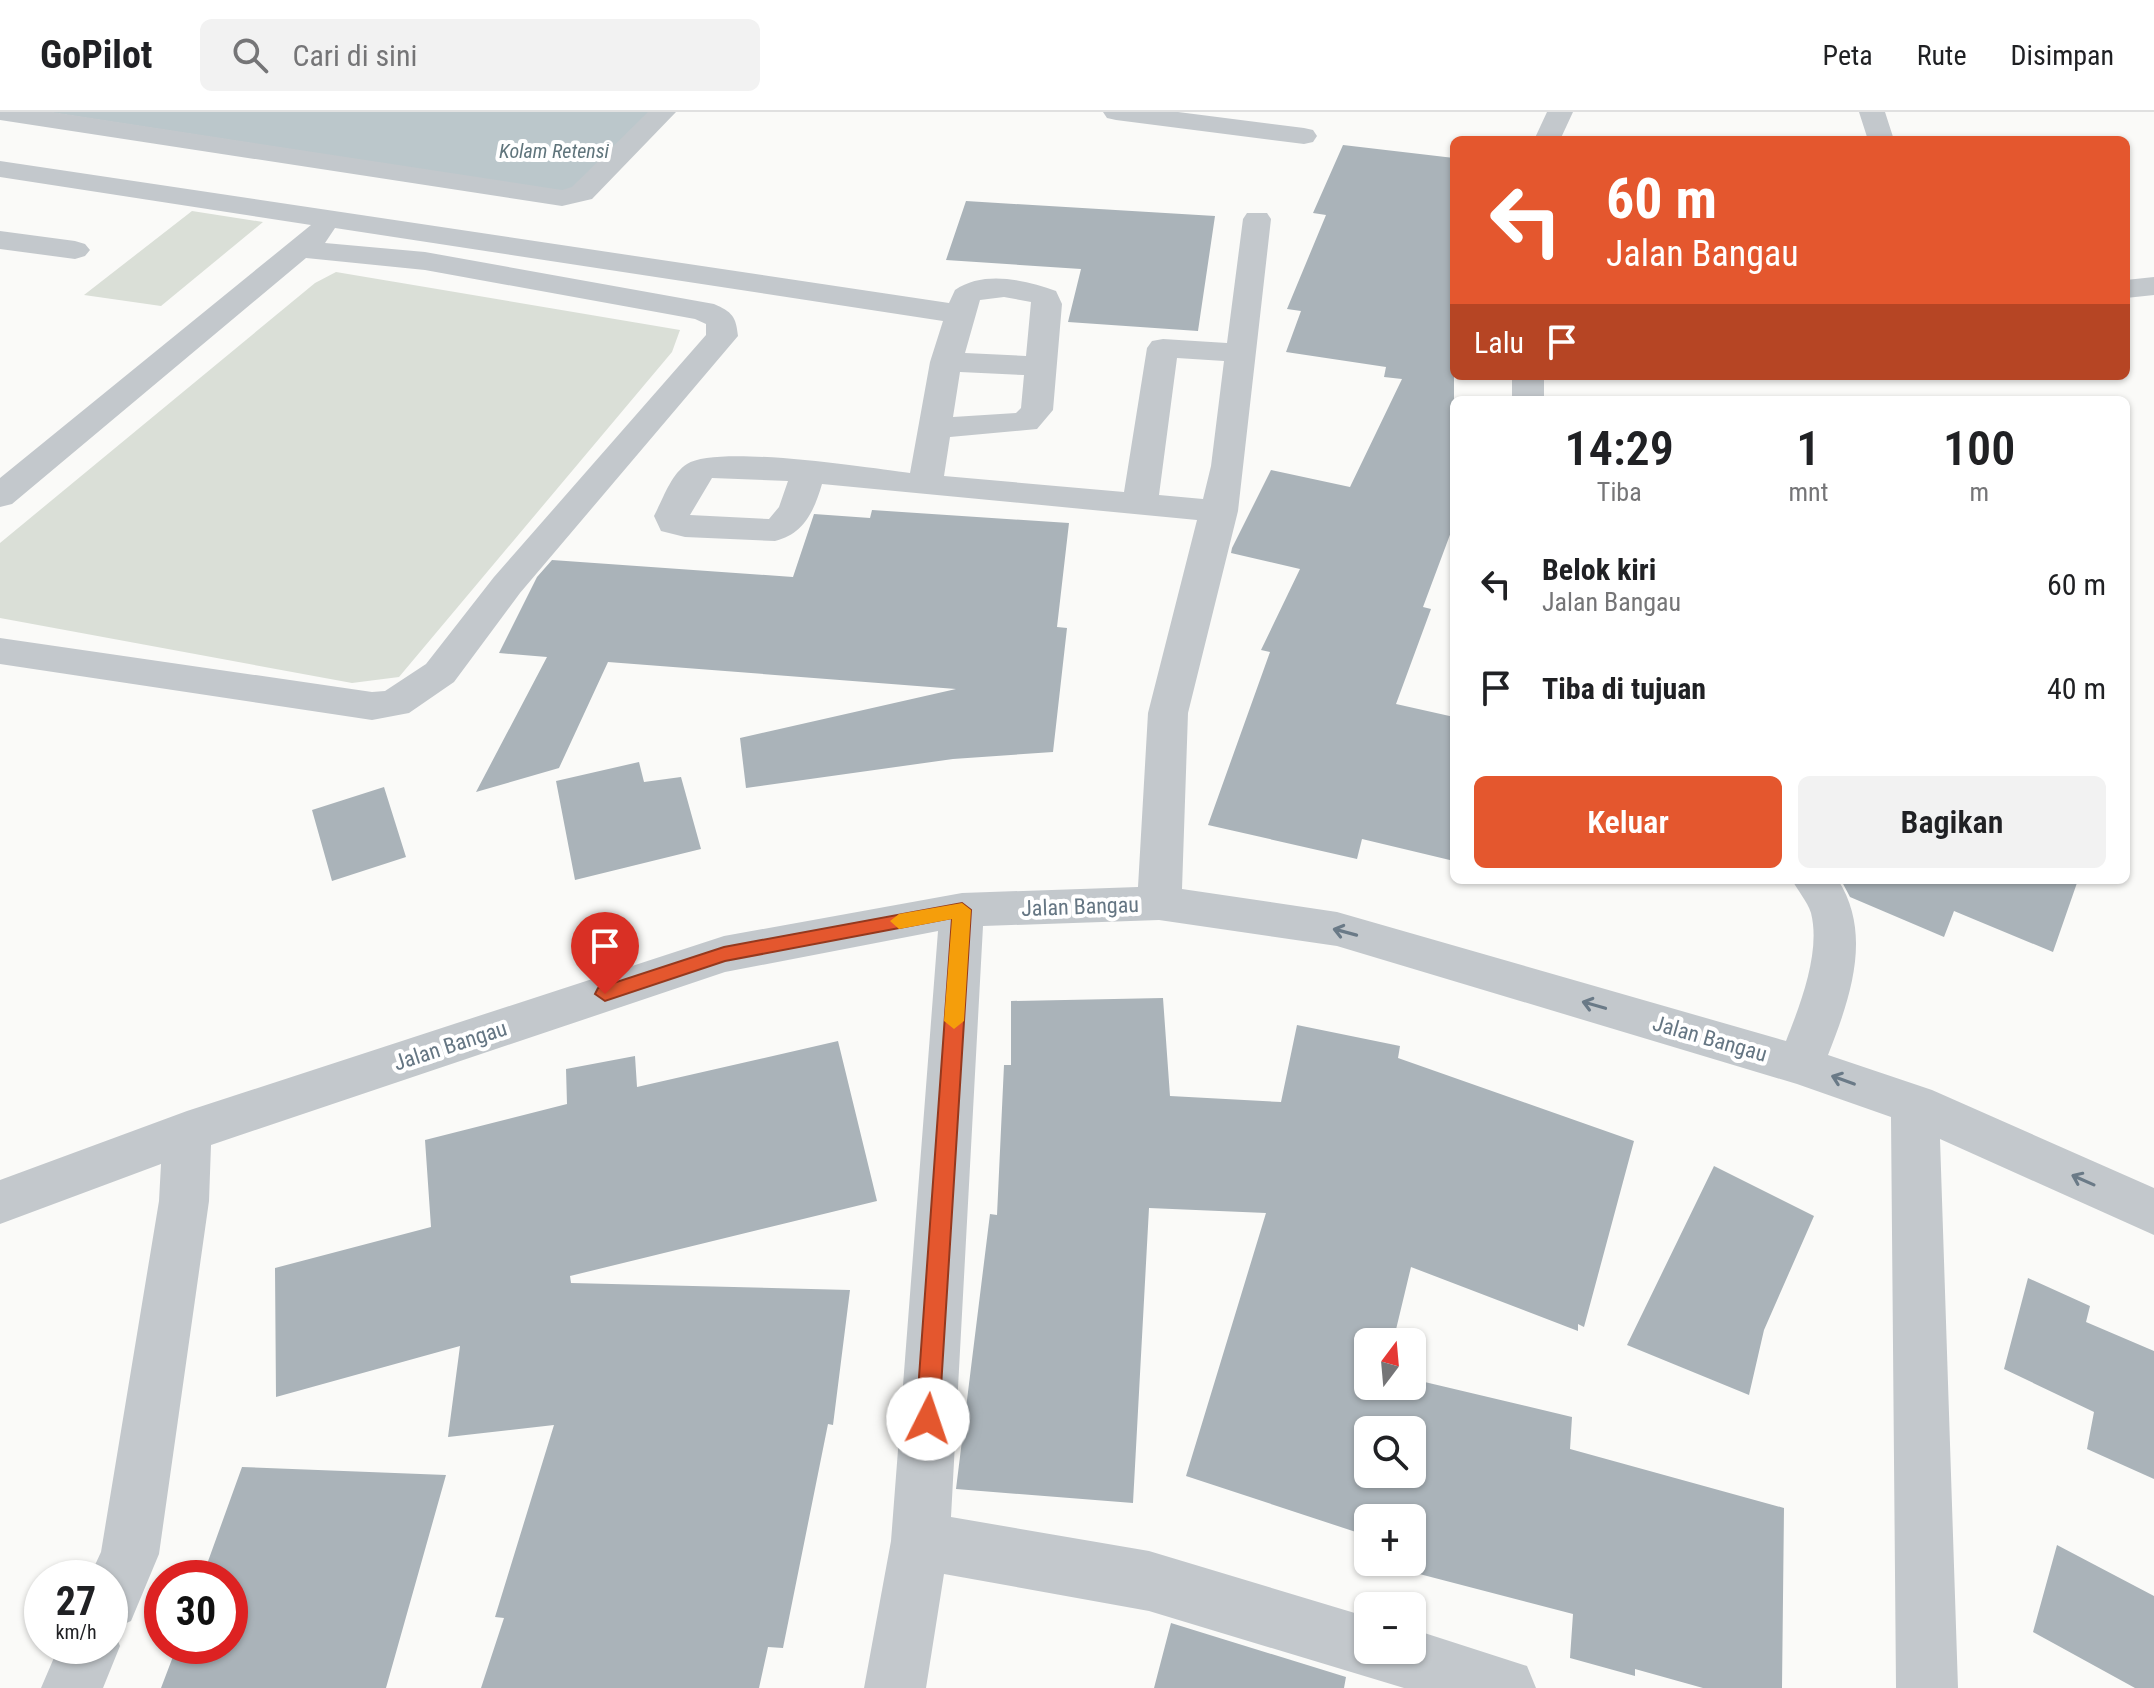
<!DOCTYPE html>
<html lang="id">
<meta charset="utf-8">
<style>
:root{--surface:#fff;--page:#f2f2f2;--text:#202124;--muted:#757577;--line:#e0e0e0;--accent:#e4572e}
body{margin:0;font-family:"Roboto Condensed",sans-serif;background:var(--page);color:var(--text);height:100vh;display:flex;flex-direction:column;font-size:30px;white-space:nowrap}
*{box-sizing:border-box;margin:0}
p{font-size:26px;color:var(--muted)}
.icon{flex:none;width:44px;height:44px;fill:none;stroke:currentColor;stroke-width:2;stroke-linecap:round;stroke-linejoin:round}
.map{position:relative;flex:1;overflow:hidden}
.drawer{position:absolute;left:1450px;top:284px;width:680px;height:488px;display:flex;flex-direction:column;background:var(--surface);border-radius:12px;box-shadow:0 2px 6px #0004}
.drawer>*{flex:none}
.banner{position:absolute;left:1450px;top:24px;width:680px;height:244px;border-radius:12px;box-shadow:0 2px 6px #0004;background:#e4572e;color:#fff;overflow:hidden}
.needle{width:52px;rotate:16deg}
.fabs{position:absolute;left:1354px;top:1216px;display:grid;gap:16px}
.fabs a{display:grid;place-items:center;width:72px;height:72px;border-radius:12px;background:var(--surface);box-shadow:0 2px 6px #0004;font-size:40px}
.speed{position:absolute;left:24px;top:1448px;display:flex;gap:16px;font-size:40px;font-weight:700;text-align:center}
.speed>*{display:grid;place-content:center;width:104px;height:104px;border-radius:50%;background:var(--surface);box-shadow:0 2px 6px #0004;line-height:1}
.speed small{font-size:20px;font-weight:400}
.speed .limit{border:12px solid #d22;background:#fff;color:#111}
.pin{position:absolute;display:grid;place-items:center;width:68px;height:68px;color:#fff;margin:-82px -34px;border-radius:50% 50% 50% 0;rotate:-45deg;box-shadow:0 0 8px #0007}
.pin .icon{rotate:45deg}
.me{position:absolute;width:88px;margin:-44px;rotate:4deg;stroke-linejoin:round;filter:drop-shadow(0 0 6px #0008)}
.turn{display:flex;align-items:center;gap:28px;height:168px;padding:0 24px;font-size:36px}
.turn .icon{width:104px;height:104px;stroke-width:2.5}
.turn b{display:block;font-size:56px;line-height:68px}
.then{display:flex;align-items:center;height:76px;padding:0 24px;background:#0003;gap:16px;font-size:30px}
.eta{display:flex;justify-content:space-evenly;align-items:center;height:136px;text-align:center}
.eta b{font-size:48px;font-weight:600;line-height:56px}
.primary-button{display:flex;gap:16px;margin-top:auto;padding:16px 24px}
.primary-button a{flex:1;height:92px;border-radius:12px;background:var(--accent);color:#fff;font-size:32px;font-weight:600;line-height:92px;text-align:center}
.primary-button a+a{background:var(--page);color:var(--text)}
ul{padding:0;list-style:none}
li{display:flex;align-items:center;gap:24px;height:104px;padding:0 24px}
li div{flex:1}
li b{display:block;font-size:30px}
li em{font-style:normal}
header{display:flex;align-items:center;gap:48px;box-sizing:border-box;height:112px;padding:0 40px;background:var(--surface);border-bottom:2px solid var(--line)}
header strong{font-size:38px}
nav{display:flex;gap:44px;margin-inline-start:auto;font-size:28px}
.search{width:560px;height:72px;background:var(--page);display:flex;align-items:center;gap:20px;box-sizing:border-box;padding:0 28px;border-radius:12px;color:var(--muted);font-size:30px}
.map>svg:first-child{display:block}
</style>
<header>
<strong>GoPilot</strong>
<div class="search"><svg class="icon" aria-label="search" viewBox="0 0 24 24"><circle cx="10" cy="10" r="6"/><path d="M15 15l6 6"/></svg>Cari di sini</div>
<nav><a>Peta</a><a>Rute</a><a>Disimpan</a></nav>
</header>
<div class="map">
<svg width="2154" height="1576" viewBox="0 0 2154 1576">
<rect width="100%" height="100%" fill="#fafaf8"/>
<path fill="#dadfd7" d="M192,99L263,110L161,194L84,183Z
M336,160L680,218L672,240L399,565L352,571L0,506V431L315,171Z"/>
<path fill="#bbc7cb" d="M48,0H650L569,80Z"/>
<path fill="#aab3b9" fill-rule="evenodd" d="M1343,33L1454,46V412L1423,495L1431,497L1396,592L1454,605V749L1362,727L1357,747L1208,713L1270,540L1261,538L1300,457L1231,441L1232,436L1271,358L1350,375L1402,267L1384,265L1386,255L1286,240L1301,199L1287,197L1326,103L1313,101Z
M966,89L1215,104L1198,219L1068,210L1081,157L946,148Z
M872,398L1069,411L1057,515L1067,516L1053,640L953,647L746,676L740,626L956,577L608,550L559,656L476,680L547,545L499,541L537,465L552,448L793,465L814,402L870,406Z
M639,650L644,670L681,665L701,737L575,768L556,669Z
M384,675L406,745L332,769L312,698Z
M1841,768H2078L2053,840L1954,799L1944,825L1850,785Z
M1163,886L1170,984L1281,990L1297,913L1400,934L1398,946L1634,1029L1584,1215L1578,1212V1219L1411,1155L1393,1230H1368V1274H1412V1267L1572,1305L1570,1337L1784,1396L1782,1576H1703L1635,1557V1564L1570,1546L1573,1502L1381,1452L1412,1450V1406H1368V1424L1186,1364L1266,1101L1149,1096L1133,1391L956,1377L990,1102L997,1103L1004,953H1011V889ZM1368,1318H1412V1362H1368Z
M838,929L877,1089L570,1164L571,1171L850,1178L833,1313L828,1312L783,1536L768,1535L759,1576H481L504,1506L495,1505L554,1313L448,1325L460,1234L276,1285L275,1156L431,1115L425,1028L567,992L566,957L635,944L637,975Z
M1714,1054L1814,1104L1764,1218L1749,1283L1627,1233Z
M2028,1166L2090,1194L2086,1210L2154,1239V1367L2087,1337L2094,1300L2004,1257Z
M242,1355L446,1363L386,1576H161L177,1534H230V1466H202Z
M2057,1433L2154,1484V1576H2135L2033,1520Z
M1171,1511L1346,1565L1344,1576H1154Z"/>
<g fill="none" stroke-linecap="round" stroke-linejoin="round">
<path fill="#c3c8cc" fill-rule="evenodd" d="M0,0H52L562,78L572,75L648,0H676L592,87L562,94L0,8Z
M1103,0H1178L1304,16L1313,18L1317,24L1313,30L1304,32L1116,8L1107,6Z
M1547,0H1573L1560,28H1534Z
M1859,0H1885L1894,28H1868Z
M0,49L949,191L955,178C984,158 1025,168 1056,179L1062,192L1053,298L1037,317L950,325L944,364L1124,380L1147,236L1152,229L1163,227L1227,231L1243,107L1247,101H1267L1271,107L1238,399L1188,601L1182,777L1337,800L1786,929C1800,893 1821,840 1811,801C1807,789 1798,779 1792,768H1838C1873,822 1850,887 1828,943L1932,978L2154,1076V1123L1940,1027L1958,1576H1896L1891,1005L1797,972L1337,834L1159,808L983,814L951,1405L1149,1439L1368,1505V1538H1412V1517L1527,1554L1536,1576H1404L1149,1499L944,1462L926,1576H864L891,1429L938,819L725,860L211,1033L209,1089L159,1442L131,1509L113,1517L120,1534L103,1576H41L59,1534H110V1466H89L101,1440L159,1089L161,1052L0,1112V1068L187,999L724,824L962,781L1138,775L1148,601L1197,408L822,372C814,399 804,422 775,429L685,425L661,419L654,404C663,387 671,362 687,352C717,332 869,356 910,361L930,250L943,209L335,116L325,131L425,140L714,192C732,200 736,204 738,224L520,481L454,570L409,601L372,608L0,552V526L372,580L385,579L426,552L494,465L706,223V212L695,207L425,158L306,146L12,392L0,395V366L311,113L0,65ZM1004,185L1031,190L1026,244L965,241L980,188ZM1177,246L1224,249L1211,354L1203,387L1159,383ZM960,260L1024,263L1021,296L1016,301L953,305ZM712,366L788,369L779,395L769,407L690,403Z
M0,119L75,129L85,132L90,138L85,144L75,147L0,137Z
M2154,165V183L2126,186V168Z
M1512,264H1544V288H1512Z"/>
</g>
<defs><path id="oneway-shaft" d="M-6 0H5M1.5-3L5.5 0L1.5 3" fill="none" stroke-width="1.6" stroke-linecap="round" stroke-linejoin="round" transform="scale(2)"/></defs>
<g stroke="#6a7a87">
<use href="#oneway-shaft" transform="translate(1345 820) rotate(-165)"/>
<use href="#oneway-shaft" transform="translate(1594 893) rotate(-164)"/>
<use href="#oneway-shaft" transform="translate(1843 968) rotate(-160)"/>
<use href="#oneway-shaft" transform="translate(2083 1068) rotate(-156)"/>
</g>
<path fill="#e4572e" stroke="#94391e" stroke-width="2" d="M962,791L971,798L939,1307L936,1315L928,1319L919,1315L916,1307L952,806L725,849L605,889L595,882L598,876L724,835Z"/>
<path fill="#f59e0b" d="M962,791L971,798L964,909L954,917L944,909L952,807L899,817L890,809L899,802Z"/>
<g text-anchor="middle" stroke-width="8" stroke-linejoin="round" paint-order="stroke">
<g font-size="20" font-style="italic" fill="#60757c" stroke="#fff">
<text x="554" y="46">Kolam Retensi</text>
</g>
<g font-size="22" fill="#657683" stroke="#fff">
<text transform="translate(1080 794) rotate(-2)" y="8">Jalan Bangau</text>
<text transform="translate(1710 926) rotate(16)" y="8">Jalan Bangau</text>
<text transform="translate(450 933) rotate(-18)" y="8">Jalan Bangau</text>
</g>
</g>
</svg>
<div class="fabs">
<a><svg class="needle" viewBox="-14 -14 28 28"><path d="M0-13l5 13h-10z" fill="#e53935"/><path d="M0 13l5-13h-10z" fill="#757577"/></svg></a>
<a><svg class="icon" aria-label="search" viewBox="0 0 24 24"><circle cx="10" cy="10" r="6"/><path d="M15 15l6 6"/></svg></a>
<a>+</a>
<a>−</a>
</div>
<div class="speed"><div>27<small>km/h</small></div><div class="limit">30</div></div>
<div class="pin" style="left:605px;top:882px;background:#d93025"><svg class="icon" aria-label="arrive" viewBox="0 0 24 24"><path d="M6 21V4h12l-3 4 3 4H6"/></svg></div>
<svg class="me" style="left:928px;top:1307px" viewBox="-20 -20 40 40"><circle r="19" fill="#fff"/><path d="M0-13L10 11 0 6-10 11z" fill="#e4572e"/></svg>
<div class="banner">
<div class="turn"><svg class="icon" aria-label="left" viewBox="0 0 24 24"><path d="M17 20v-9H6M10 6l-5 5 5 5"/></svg><div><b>60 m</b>Jalan Bangau</div></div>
<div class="then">Lalu<svg class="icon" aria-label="arrive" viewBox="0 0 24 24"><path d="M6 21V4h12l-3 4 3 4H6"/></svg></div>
</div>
<section class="drawer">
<div class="eta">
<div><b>14:29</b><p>Tiba</p></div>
<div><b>1</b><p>mnt</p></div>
<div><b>100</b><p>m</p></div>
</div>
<ul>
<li><svg class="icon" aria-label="left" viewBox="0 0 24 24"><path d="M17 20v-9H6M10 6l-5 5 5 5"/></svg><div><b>Belok kiri</b><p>Jalan Bangau</p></div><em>60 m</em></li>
<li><svg class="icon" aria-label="arrive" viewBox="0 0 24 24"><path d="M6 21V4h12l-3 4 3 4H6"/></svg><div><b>Tiba di tujuan</b></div><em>40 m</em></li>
</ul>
<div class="primary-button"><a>Keluar</a><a>Bagikan</a></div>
</section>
</div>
